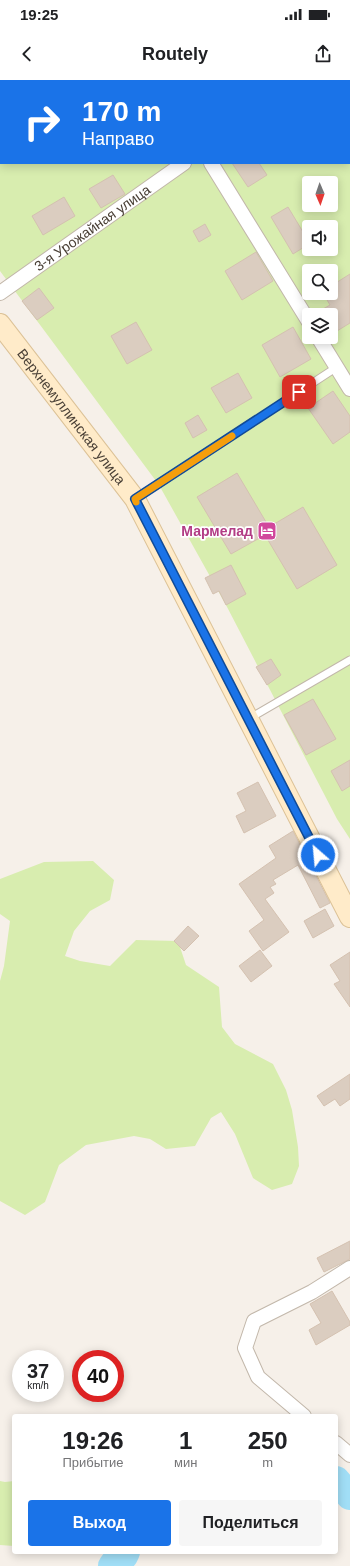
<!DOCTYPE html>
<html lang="ru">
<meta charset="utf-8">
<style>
:root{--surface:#fff;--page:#f6f6f6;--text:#202124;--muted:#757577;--accent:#1a73e8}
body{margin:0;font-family:Helvetica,sans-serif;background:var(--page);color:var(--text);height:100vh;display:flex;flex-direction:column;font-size:15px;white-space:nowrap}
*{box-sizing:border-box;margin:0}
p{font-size:13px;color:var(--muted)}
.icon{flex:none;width:22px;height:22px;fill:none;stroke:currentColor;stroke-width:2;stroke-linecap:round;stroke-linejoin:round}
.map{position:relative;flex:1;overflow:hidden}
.sheet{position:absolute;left:12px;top:1334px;width:326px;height:140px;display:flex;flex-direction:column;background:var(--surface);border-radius:4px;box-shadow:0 2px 10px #0003}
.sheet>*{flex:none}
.top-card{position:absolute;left:0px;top:0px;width:350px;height:84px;box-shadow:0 2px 10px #0003;background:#1a73e8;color:#fff;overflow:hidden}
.needle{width:26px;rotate:178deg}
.buttons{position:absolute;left:302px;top:96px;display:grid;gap:8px}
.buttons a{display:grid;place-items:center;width:36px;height:36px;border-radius:4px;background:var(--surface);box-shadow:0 2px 10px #0003;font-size:20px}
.speed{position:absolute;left:12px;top:1270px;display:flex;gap:8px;font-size:20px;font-weight:700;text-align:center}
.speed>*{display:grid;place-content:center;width:52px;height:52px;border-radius:50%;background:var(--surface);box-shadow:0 2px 10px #0003;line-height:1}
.speed small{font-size:10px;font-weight:400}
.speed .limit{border:6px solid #d22;background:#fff;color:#111}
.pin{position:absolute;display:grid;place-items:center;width:34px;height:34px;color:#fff;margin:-17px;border-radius:8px;box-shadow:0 2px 6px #0006}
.me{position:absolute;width:44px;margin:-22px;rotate:333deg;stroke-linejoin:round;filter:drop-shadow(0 0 3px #0008)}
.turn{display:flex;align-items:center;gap:14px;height:84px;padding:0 16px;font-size:18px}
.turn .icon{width:52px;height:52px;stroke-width:2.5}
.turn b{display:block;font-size:28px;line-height:34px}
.eta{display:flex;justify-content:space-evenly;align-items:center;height:68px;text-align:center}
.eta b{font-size:24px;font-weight:700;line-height:28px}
.cta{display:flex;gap:8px;margin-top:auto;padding:8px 16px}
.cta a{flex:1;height:46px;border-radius:4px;background:var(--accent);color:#fff;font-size:16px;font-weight:700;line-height:46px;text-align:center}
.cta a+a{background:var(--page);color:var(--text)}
.status{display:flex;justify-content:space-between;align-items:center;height:28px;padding:0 20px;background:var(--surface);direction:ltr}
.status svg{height:11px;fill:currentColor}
header{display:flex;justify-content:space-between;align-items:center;height:52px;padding:0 16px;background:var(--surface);font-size:18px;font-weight:700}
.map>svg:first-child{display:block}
</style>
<div class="status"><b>19:25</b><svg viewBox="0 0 49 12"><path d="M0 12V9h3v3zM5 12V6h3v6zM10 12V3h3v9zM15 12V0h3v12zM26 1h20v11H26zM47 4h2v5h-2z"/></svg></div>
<header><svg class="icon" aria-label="back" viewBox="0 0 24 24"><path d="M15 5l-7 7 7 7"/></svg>Routely<svg class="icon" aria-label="share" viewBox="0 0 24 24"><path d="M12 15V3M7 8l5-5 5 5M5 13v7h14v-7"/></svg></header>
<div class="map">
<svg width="350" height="1486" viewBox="0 0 350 1486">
<rect width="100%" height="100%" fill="#f6f0e9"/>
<path fill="#d8edaf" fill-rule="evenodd" d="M0,0H350V759L337,739L226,525L159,405L0,191ZM1,1H349V83H1ZM309,103H331V125H309ZM309,147H331V169H309ZM309,191H331V213H309ZM309,235H331V257H309Z
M93,781L114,800L110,820L90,831L74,851L65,876L80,881L110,886L136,860L178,861L186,885L219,907L222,947L235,964L273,984L286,1010L292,1030L298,1067L299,1086L292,1104L272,1110L253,1098L235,1054L221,1032L211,1038L195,1066L166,1069L150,1059L134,1056L86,1065L59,1085L45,1122L25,1135L0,1121V901L4,886L10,841L0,834V799L44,782Z
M0,1401L5,1402L14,1401V1466L0,1465Z"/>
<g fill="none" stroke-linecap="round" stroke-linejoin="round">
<path stroke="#a1def6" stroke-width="28" d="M336,1400L350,1416
M112,1486L117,1479L124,1476L126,1472"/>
</g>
<path fill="#dbcdc0" stroke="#d4c1b0" d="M232,83H259L267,95L248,107Z
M113,95L125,114L101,128L89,109Z
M64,117L75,136L43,155L32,136Z
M288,127L309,162V164L293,174L271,137Z
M205,144L211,155L199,162L193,151Z
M256,172L273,201L242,220L225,191Z
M350,194V243L337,251L331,241V235H327L323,229L330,225L323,213H331V206Z
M39,208L54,228L37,240L22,221Z
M136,242L152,270L127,284L111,256Z
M293,247L311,279L280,297L262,265Z
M238,293L252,318L226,333L211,308Z
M333,311L350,336V352L333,364L308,328Z
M198,335L207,350L193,358L185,343Z
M237,393L269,447L303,427L337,485L297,509L265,455L231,474L197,417Z
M231,485L246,514L226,525L219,511L213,514L205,498Z
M271,579L281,595L267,605L256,587Z
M313,619L336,659L306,675L284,635Z
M350,680V706L342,711L331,691Z
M258,702L276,736L244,753L236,736L246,731L237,713Z
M293,751L330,823L320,828L298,785L273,800L276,804L270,807L274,813L265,819L289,852L263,871L249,851L264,840L239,804L276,778L269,766Z
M325,829L334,846L313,858L304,841Z
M188,846L199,856L184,871L174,861Z
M260,870L272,886L251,902L239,886Z
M350,872V927L334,904L340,901L330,885Z
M350,994V1019L340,1026L335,1019L324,1026L317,1016Z
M350,1161V1179L324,1192L317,1178Z
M332,1211L350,1242V1245L316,1265L309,1250L321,1243L310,1224Z"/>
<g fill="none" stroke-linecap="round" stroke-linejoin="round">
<g stroke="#c2b7aa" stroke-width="9">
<path id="lane" d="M137,418L337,287
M250,638L350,580"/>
</g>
<g stroke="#c2b7aa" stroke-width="16">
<g id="street">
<path d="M158,0V1"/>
<path d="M302,1L303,0"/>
<path d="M211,83L309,242"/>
<path id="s1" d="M0,213L184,83"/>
<path d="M318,257L350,309"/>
<path d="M304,1336L258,1297L245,1268L254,1241L312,1212L350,1188"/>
<path d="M336,1363L350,1375"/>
</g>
</g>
<g stroke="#dcc297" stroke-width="22">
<g id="secondary">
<path id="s2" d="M0,244L135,419L350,837"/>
</g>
</g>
<use href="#lane" stroke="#fff" stroke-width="7"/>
<use href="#street" stroke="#fff" stroke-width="14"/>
<use href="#secondary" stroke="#ffebc9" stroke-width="20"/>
</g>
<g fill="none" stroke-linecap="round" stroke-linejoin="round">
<g stroke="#114b97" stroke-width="10">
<path id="route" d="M299,312L135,419L318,775"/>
</g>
<use href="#route" stroke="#1a73e8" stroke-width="7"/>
<path stroke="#f59e0b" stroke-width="7" d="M136,422L135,419L232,356"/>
</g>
<defs>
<g id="hotel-square" transform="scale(1)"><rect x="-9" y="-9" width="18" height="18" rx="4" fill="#d1479c" stroke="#fff"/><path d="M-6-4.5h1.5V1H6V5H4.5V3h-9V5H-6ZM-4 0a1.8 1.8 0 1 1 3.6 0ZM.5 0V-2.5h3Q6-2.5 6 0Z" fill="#fff"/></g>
</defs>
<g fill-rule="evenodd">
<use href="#hotel-square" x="267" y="451"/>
</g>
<g text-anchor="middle" stroke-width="3.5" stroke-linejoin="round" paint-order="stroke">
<g font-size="14" fill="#4a4036" stroke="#fff">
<text dy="5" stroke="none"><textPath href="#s1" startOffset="113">3-я Урожайная улица</textPath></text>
<text dy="5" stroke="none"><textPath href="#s2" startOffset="117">Верхнемуллинская улица</textPath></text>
</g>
<g font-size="14" font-weight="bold" fill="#b23c85" stroke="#fff" text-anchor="end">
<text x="253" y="456">Мармелад</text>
</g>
</g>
</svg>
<div class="buttons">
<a><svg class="needle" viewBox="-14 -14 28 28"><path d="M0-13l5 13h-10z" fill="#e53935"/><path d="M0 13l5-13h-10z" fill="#757577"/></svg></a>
<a><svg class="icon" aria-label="sound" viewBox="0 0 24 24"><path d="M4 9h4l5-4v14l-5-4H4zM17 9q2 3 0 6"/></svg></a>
<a><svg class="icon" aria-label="search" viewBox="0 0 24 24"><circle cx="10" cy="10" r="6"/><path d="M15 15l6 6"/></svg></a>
<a><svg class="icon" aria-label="layers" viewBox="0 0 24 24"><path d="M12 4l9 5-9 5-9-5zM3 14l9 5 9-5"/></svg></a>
</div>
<div class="speed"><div>37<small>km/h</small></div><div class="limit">40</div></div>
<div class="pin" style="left:299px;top:312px;background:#d93025"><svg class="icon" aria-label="arrive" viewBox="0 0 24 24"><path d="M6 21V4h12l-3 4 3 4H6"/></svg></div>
<svg class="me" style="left:318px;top:775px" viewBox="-20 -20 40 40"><circle r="17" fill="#1a73e8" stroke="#fff" stroke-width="3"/><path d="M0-11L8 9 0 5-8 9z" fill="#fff"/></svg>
<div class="top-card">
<div class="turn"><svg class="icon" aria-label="right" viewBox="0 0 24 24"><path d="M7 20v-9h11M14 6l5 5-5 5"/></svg><div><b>170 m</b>Направо</div></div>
</div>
<section class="sheet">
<div class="eta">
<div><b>19:26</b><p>Прибытие</p></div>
<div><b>1</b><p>мин</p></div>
<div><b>250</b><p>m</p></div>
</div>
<div class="cta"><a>Выход</a><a>Поделиться</a></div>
</section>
</div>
